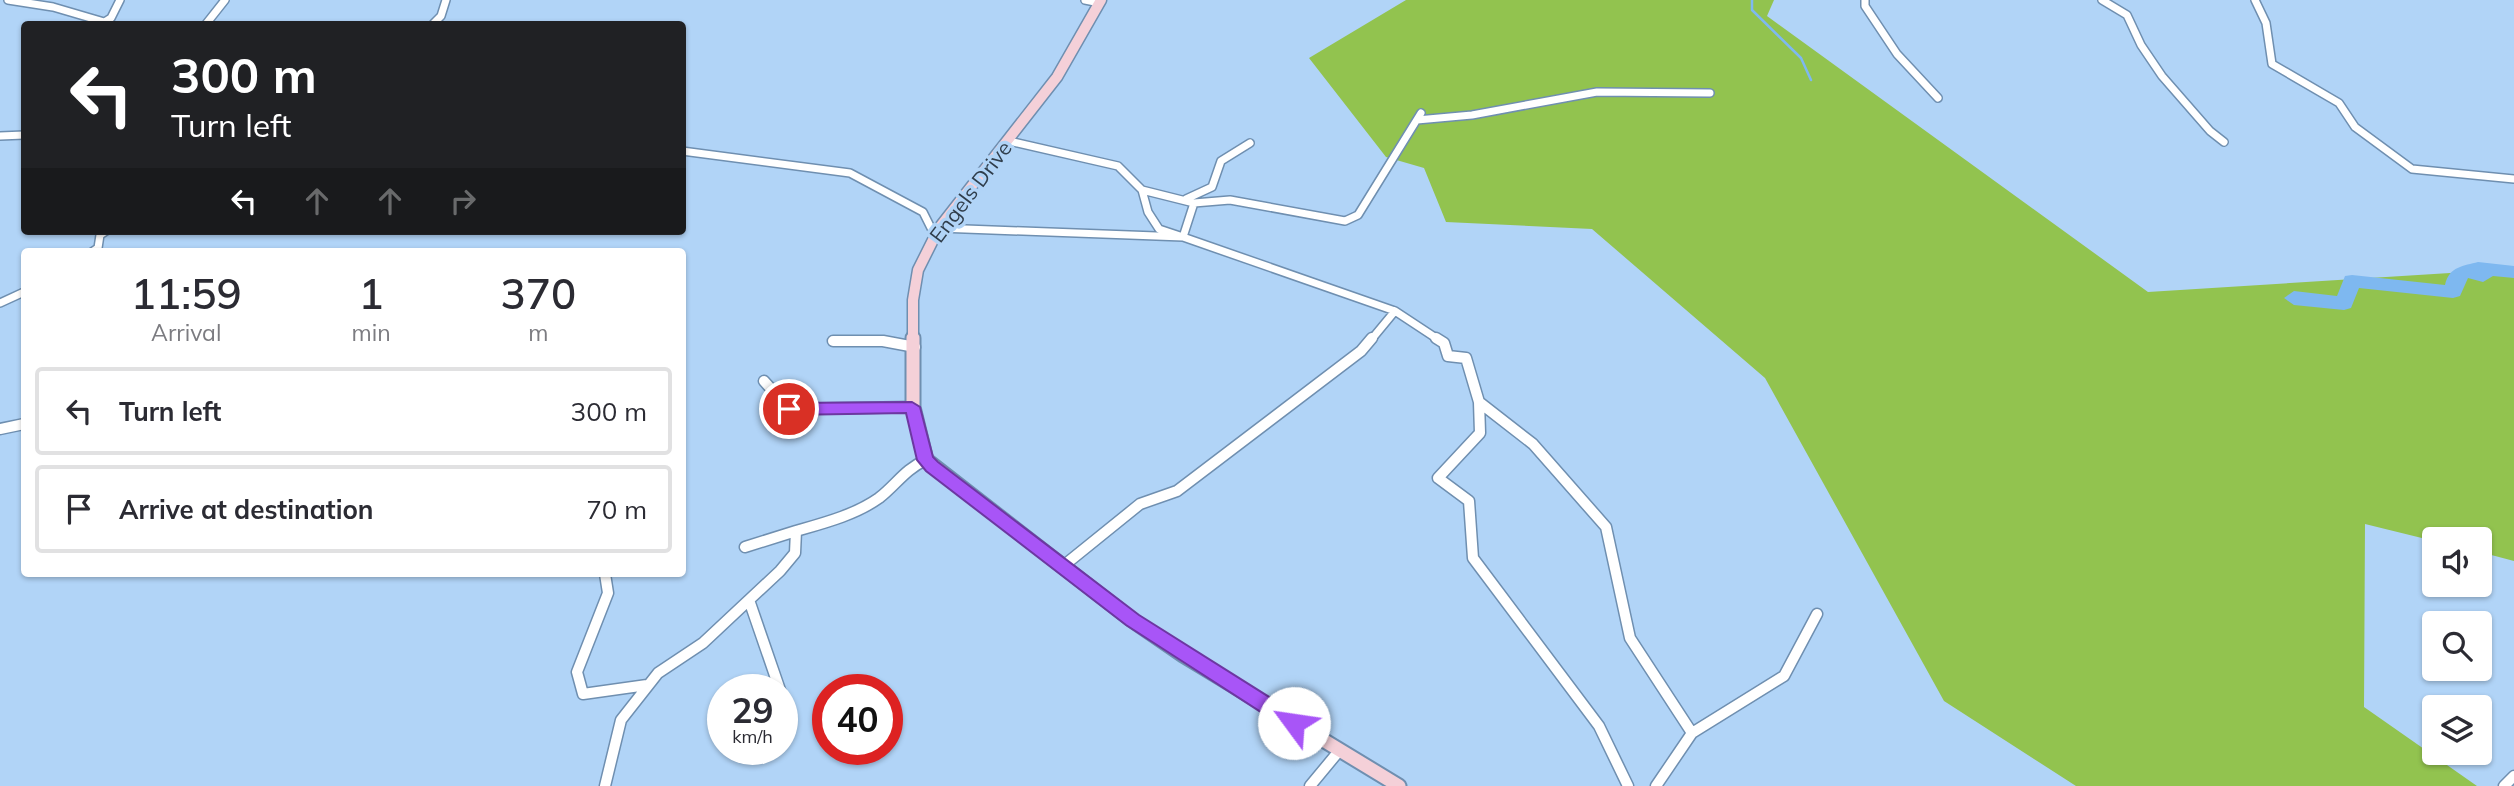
<!DOCTYPE html>
<style>
:root{--surface:#fff;--page:#f2f2f3;--text:#2b2b33;--muted:#7c7c81;--line:#e1e1e2}
body{margin:0;font-family:Mulish,sans-serif;background:var(--page);color:var(--text);height:100vh;display:flex;flex-direction:column;font-size:26px;white-space:nowrap}
*{box-sizing:border-box;margin:0}
p{font-size:23px;color:var(--muted)}
.icon{flex:none;width:38px;height:38px;fill:none;stroke:currentColor;stroke-width:2;stroke-linecap:round;stroke-linejoin:round}
.map{position:relative;flex:1;overflow:hidden}
.drawer{position:absolute;left:21px;top:248px;width:665px;height:329px;display:flex;flex-direction:column;background:var(--surface);border-radius:7px;box-shadow:0 2px 5px #0004}
.drawer>*{flex:none}
.banner{position:absolute;left:21px;top:21px;width:665px;height:214px;border-radius:7px;box-shadow:0 2px 5px #0004;background:#202124;color:#fff;overflow:hidden}
.buttons{position:absolute;left:2422px;top:527px;display:grid;gap:14px}
.buttons a{display:grid;place-items:center;width:70px;height:70px;border-radius:7px;background:var(--surface);box-shadow:0 2px 5px #0004;font-size:35px}
.speed{position:absolute;left:707px;top:674px;display:flex;gap:14px;font-size:35px;font-weight:700;text-align:center}
.speed>*{display:grid;place-content:center;width:91px;height:91px;border-radius:50%;background:var(--surface);box-shadow:0 2px 5px #0004;line-height:1}
.speed small{font-size:18px;font-weight:400}
.speed .limit{border:10px solid #d22;background:#fff;color:#111}
.pin{position:absolute;display:grid;place-items:center;width:60px;height:60px;color:#fff;margin:-30px;border:4px solid #fff;border-radius:50%;box-shadow:0 2px 7px #0007}
.me{position:absolute;width:77px;margin:-38px;rotate:301deg;stroke-linejoin:round;filter:drop-shadow(0 0 5px #0008)}
.turn{display:flex;align-items:center;gap:24px;height:147px;padding:0 35px;font-size:32px}
.turn .icon{width:91px;height:91px;stroke-width:2.5}
.turn b{display:block;font-size:49px;line-height:60px}
.lanes{display:flex;align-items:center;height:66px;padding:0 35px;background:#0003;justify-content:center;gap:35px;direction:ltr}
.lanes .off{opacity:.35}
.eta{display:flex;justify-content:space-evenly;align-items:center;height:119px;text-align:center}
.eta b{font-size:42px;font-weight:600;line-height:49px}
ul{padding:0;list-style:none}
li{display:flex;align-items:center;gap:21px;height:88px;margin:0 14px 10px;padding:0 21px;border:4px solid var(--line);border-radius:7px}
li div{flex:1}
li b{display:block;font-size:26px}
li em{font-style:normal}
.map>svg:first-child{display:block}
</style>
<div class="map">
<svg width="2514" height="786" viewBox="0 0 2514 786">
<rect width="100%" height="100%" fill="#b1d4f7"/>
<path fill="#92c34f" d="M1406,0H1774L1767,16L2148,292L2514,269V561L2480,552V539L2434,541L2365,524L2364,707L2477,786H2076L1944,701L1765,378L1592,229L1446,222L1424,168L1386,157L1309,58Z"/>
<g fill="none" stroke-linecap="round" stroke-linejoin="round">
<path stroke="#7eb8f0" stroke-width="2.5" d="M1752,0V10L1801,58L1811,80"/>
<path fill="#7eb8f0" fill-rule="evenodd" d="M2478,262L2514,266V278L2493,276L2483,282L2468,278L2460,296L2453,298L2359,288L2351,308L2344,310L2294,305L2284,298L2294,291L2337,296L2345,276L2352,275L2445,285C2449,266 2464,266 2478,262Z"/>
<g stroke="#6f8fb0" stroke-width="10">
<path id="street-far1" d="M8,0L53,7L111,24
M1085,0L1100,3
M1865,0V6L1897,54L1938,98
M2102,0L2127,15L2141,45L2162,76L2210,131L2224,142
M2255,0L2266,23L2272,64L2339,103L2355,127L2412,169L2514,179
M103,23L111,18L120,0
M206,24L225,0
M433,24L441,16L446,0
M1417,120L1472,115L1597,92L1710,93
M0,136L24,135
M1009,141L1118,166L1142,190L1148,212L1159,229L1183,237L1194,203
M682,151L850,173L923,212L934,234
M1142,190L1194,203L1230,200L1345,221L1358,215L1421,113
M1186,199L1212,187L1221,161L1250,143
M939,228L1183,237L1395,311L1439,340
M92,252L98,248L100,235L106,231
M0,303L24,292
M1371,340L1395,311"/>
</g>
<g stroke="#6f8fb0" stroke-width="13">
<path id="street" d="M1436,338L1444,343L1448,356L1466,358L1479,402L1533,444L1606,527L1630,638L1692,733
M833,341H883L915,347
M764,381L789,409L913,407
M1479,402L1480,433L1438,478L1469,501L1473,558L1599,726L1628,786
M0,429L24,424
M745,547L796,531
M1062,567L1140,504L1177,491L1361,351L1372,338
M605,574L608,593L577,672L583,694L647,685
M749,600L780,690
M782,698L787,713
M605,786L621,720L658,673L703,643L780,571L795,553L796,531C824,523 855,515 879,498C896,485 905,469 926,460
M1310,786L1339,751
M1656,786L1692,733L1784,676L1817,614
M2504,786L2514,776"/>
</g>
<g stroke="#6f8fb0" stroke-width="13">
<path id="secondary-far1" d="M913,340V300L918,270L939,228L1057,77L1101,0"/>
</g>
<g stroke="#6f8fb0" stroke-width="17">
<path id="secondary" d="M913,338V407L926,460L1132,620L1183,655L1399,786"/>
</g>
<use href="#street-far1" stroke="#fff" stroke-width="7"/>
<use href="#street" stroke="#fff" stroke-width="10"/>
<use href="#secondary-far1" stroke="#f4d0d8" stroke-width="10"/>
<use href="#secondary" stroke="#f4d0d8" stroke-width="13"/>
</g>
<path fill="#a855f7" stroke="#6d37a1" stroke-width="2" d="M912,402L920,407L933,457L938,462L1139,615L1301,717L1304,723L1301,729L1294,732L1287,729L1126,625L926,471L917,460L906,413L789,415L781,409L789,403Z"/>
<g text-anchor="middle" stroke-width="7" stroke-linejoin="round" paint-order="stroke">
<g font-size="21" fill="#303e4c" stroke="#b1d4f7">
<text transform="translate(971 192) rotate(-53)" y="7">Engels Drive</text>
</g>
</g>
</svg>
<div class="buttons">
<a><svg class="icon" aria-label="sound" viewBox="0 0 24 24"><path d="M4 9h4l5-4v14l-5-4H4zM17 9q2 3 0 6"/></svg></a>
<a><svg class="icon" aria-label="search" viewBox="0 0 24 24"><circle cx="10" cy="10" r="6"/><path d="M15 15l6 6"/></svg></a>
<a><svg class="icon" aria-label="layers" viewBox="0 0 24 24"><path d="M12 4l9 5-9 5-9-5zM3 14l9 5 9-5"/></svg></a>
</div>
<div class="speed"><div>29<small>km/h</small></div><div class="limit">40</div></div>
<div class="pin" style="left:789px;top:409px;background:#d93025"><svg class="icon" aria-label="arrive" viewBox="0 0 24 24"><path d="M6 21V4h12l-3 4 3 4H6"/></svg></div>
<svg class="me" style="left:1294px;top:723px" viewBox="-20 -20 40 40"><circle r="19" fill="#fff"/><path d="M0-13L10 11 0 6-10 11z" fill="#a855f7"/></svg>
<div class="banner">
<div class="turn"><svg class="icon" aria-label="left" viewBox="0 0 24 24"><path d="M17 20v-9H6M10 6l-5 5 5 5"/></svg><div><b>300 m</b>Turn left</div></div>
<div class="lanes"><svg class="icon" aria-label="left" viewBox="0 0 24 24"><path d="M17 20v-9H6M10 6l-5 5 5 5"/></svg><svg class="icon off" aria-label="ahead" viewBox="0 0 24 24"><path d="M12 20V5M6 11l6-6 6 6"/></svg><svg class="icon off" aria-label="ahead" viewBox="0 0 24 24"><path d="M12 20V5M6 11l6-6 6 6"/></svg><svg class="icon off" aria-label="right" viewBox="0 0 24 24"><path d="M7 20v-9h11M14 6l5 5-5 5"/></svg></div>
</div>
<section class="drawer">
<div class="eta">
<div><b>11:59</b><p>Arrival</p></div>
<div><b>1</b><p>min</p></div>
<div><b>370</b><p>m</p></div>
</div>
<ul>
<li><svg class="icon" aria-label="left" viewBox="0 0 24 24"><path d="M17 20v-9H6M10 6l-5 5 5 5"/></svg><div><b>Turn left</b></div><em>300 m</em></li>
<li><svg class="icon" aria-label="arrive" viewBox="0 0 24 24"><path d="M6 21V4h12l-3 4 3 4H6"/></svg><div><b>Arrive at destination</b></div><em>70 m</em></li>
</ul>
</section>
</div>
